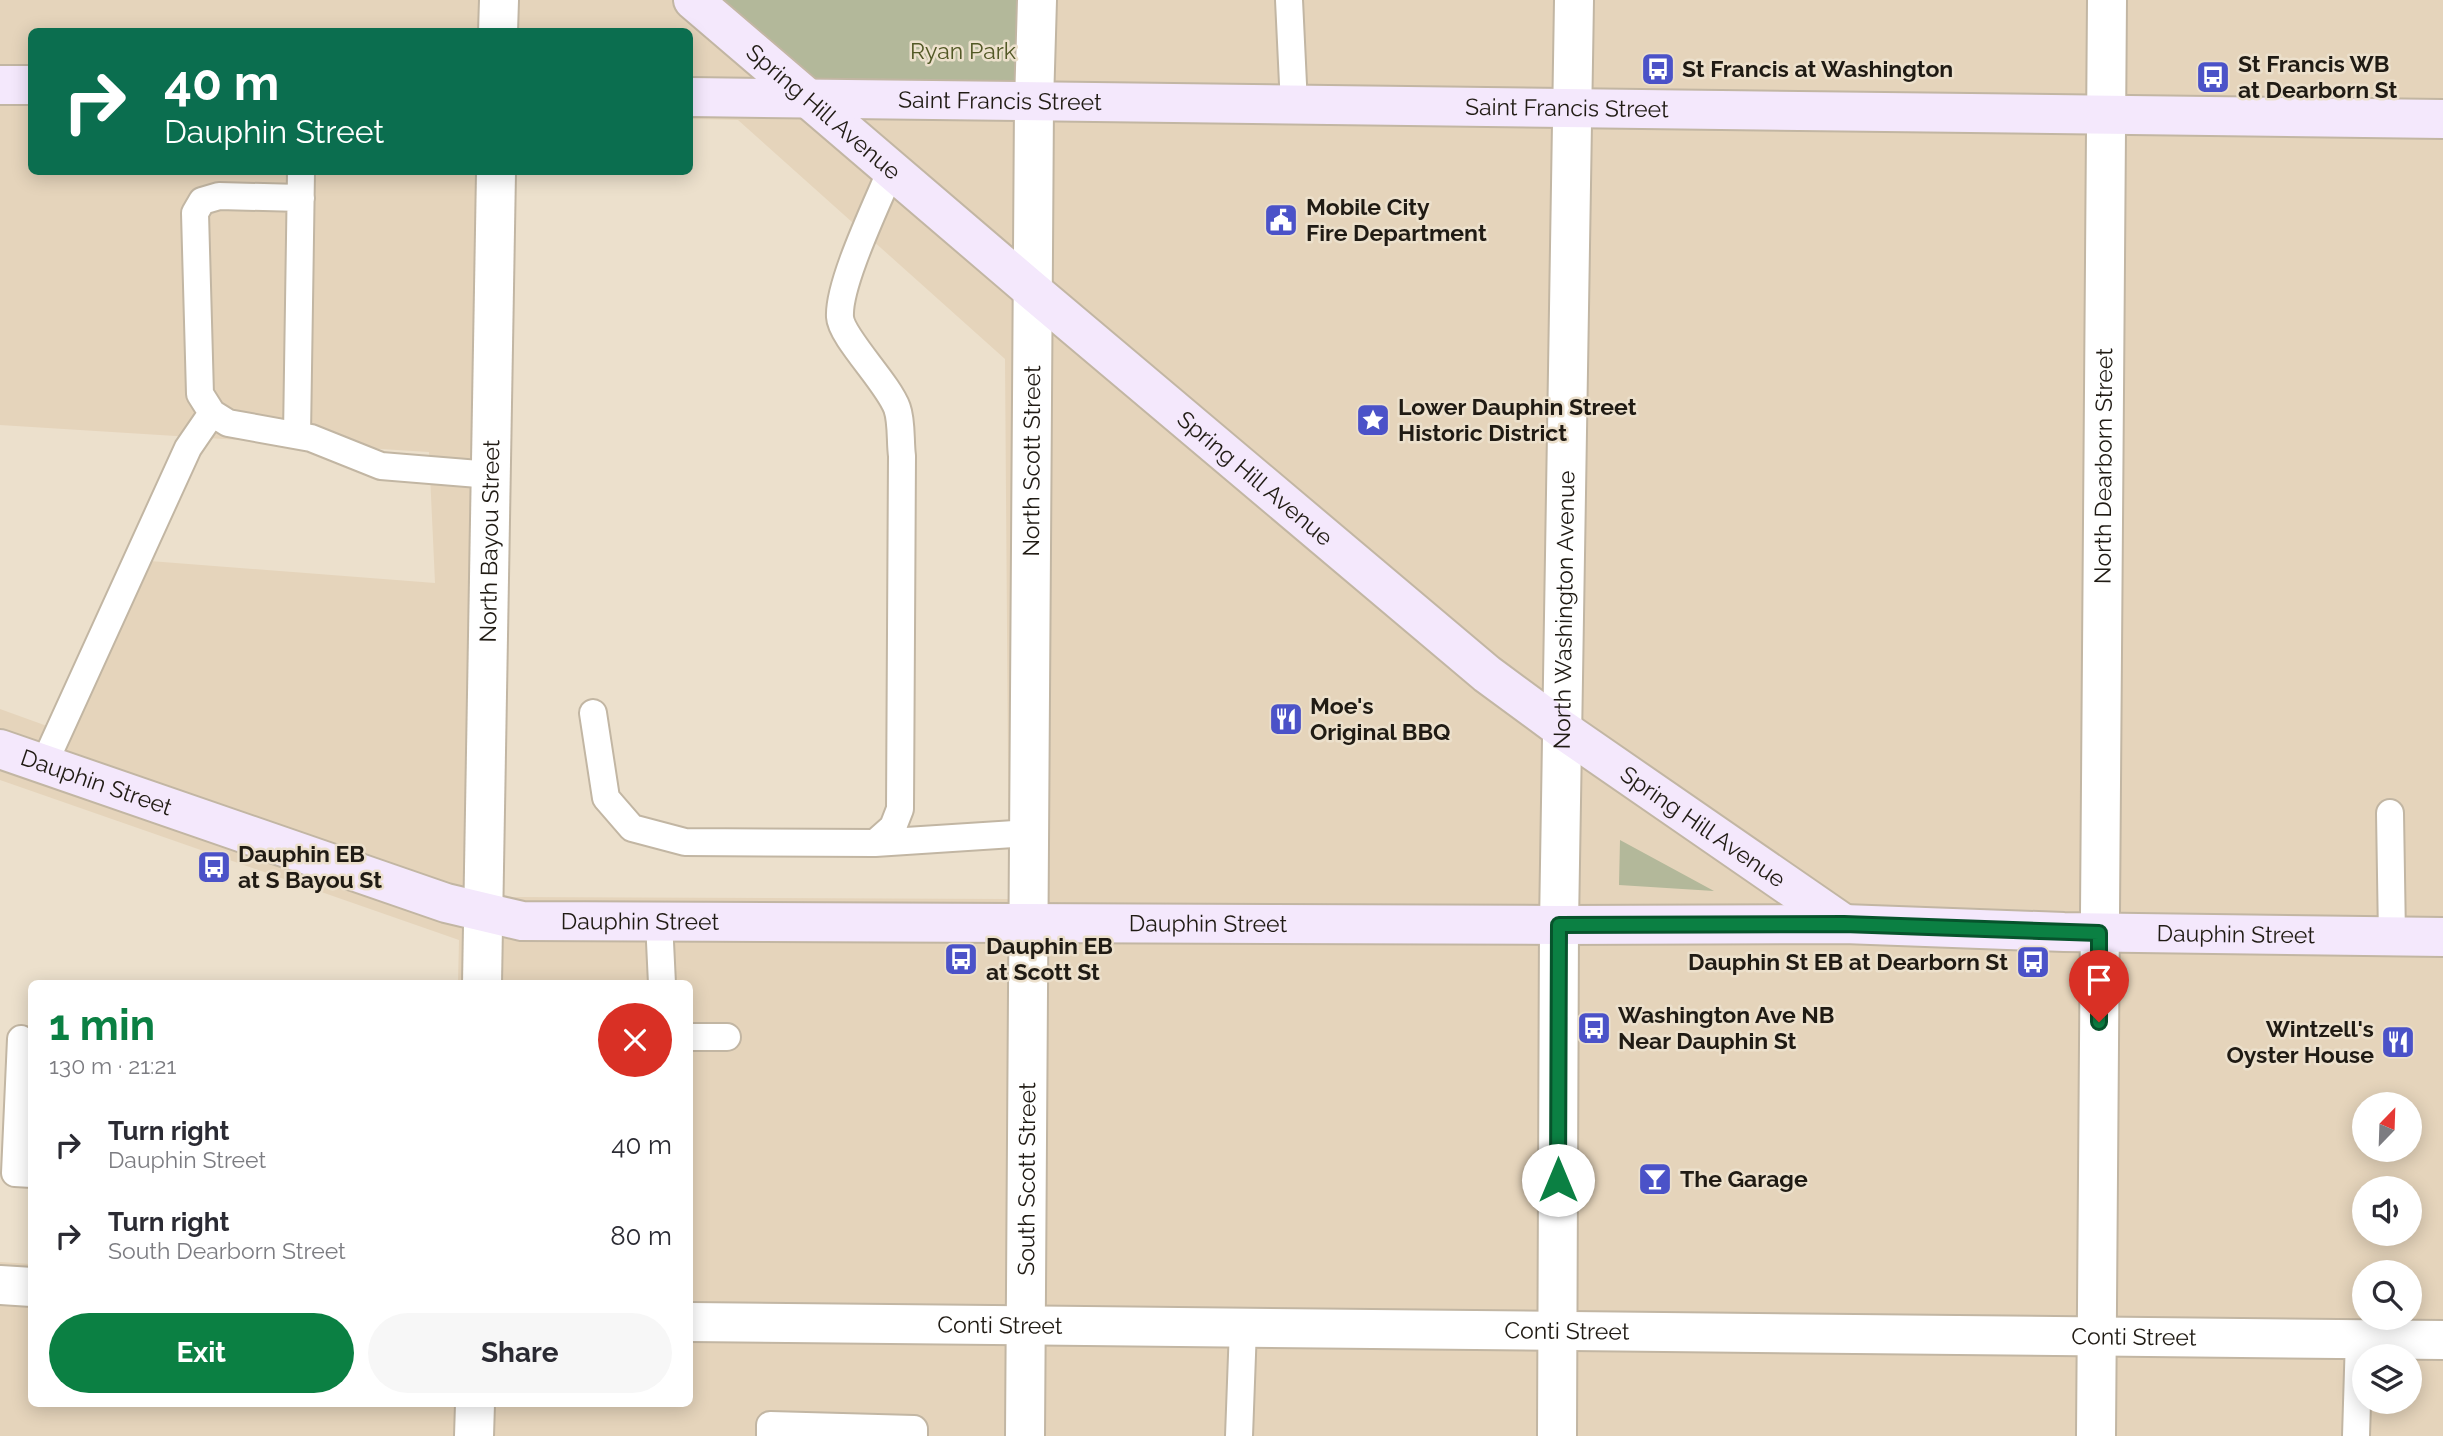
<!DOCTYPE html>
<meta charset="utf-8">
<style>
:root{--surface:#fff;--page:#f7f7f7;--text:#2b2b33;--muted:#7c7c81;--accent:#0b8043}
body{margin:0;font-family:Raleway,sans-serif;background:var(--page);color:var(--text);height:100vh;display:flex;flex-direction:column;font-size:26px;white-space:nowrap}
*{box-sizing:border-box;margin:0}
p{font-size:23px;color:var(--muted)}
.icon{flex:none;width:38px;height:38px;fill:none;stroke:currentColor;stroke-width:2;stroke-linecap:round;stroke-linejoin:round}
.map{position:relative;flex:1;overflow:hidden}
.details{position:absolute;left:28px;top:980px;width:665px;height:427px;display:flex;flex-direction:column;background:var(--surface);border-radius:10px;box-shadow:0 4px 18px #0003}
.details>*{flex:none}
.guide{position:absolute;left:28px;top:28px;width:665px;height:147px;border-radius:10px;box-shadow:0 4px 18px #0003;background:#0b6e4f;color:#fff;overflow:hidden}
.needle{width:46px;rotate:23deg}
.controls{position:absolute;left:2352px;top:1092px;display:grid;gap:14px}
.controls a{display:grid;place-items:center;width:70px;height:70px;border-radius:50%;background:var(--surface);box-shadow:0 4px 18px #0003;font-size:35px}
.pin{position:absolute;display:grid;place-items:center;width:60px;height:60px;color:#fff;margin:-72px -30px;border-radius:50% 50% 50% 0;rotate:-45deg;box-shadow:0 0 7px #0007}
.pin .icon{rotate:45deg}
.me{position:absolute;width:77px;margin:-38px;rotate:0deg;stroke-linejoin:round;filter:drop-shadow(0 0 5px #0008)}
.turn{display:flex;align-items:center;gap:24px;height:147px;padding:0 21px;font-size:32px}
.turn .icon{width:91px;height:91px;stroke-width:2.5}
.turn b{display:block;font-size:49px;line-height:60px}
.round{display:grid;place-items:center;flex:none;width:74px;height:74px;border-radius:37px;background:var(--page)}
.summary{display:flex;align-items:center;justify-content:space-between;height:119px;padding:0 21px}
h1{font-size:42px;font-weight:700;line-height:52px;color:var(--accent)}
.primary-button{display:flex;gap:14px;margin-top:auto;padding:14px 21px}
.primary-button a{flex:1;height:80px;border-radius:42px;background:var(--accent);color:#fff;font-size:28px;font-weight:700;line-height:80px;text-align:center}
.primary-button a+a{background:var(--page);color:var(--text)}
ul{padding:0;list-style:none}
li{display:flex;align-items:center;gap:21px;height:91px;padding:0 21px}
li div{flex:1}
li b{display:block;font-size:26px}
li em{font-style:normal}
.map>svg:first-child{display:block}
</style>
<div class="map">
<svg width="2443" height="1436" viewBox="0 0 2443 1436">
<rect width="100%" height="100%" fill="#ece0cc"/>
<path fill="#e5d4bb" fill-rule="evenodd" d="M0,0H2443V1436H0V1262L31,1264L32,1404H690V984L458,983L459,940L0,780V709L47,726L124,559L435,583L429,452L0,425ZM32,32H690V119L738,120L1005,359L1009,899L501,897L516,172H32ZM2364,1104H2410V1150H2364ZM2364,1188H2410V1234H2364ZM2364,1272H2410V1318H2364ZM2364,1356H2410V1402H2364Z"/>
<path fill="#b3b89a" d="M693,0H1037L1034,103L807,99Z
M1620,840L1714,891L1619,885Z"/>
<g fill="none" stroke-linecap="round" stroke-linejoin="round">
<g stroke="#c2b6a3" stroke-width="30">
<path id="lane" d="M1289,0L1294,105
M301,198L219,196L202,201L195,213L200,394L212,413L228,423L311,438L381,466L491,475
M297,435L301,172
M593,713L606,798L632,828L685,842L875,843L893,827L900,809L902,456C900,441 902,422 897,408C888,383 841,337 840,317C838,284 877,204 891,170
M44,764L188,448L212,413
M2390,813L2392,937
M875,843L1030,833
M659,921L662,984
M690,1037H727
M21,1039L15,1173L32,1174
M770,1436V1425L914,1429V1436
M1239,1436L1243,1328
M2356,1436L2359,1338"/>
</g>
<g stroke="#c2b6a3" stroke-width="42">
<g id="street">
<path d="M498,32L499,0"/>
<path id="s1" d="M482,984L496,172"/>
<path d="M0,1285L32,1287"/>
<path id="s2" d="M690,1322L2443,1340"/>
<path d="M474,1436L475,1404"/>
<path id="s3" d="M1025,1436L1034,103L1037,0"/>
<path id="s4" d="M1557,1436L1559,925L1574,0"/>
<path id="s5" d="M2096,1436L2107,0"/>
</g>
</g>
<g stroke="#c2b6a3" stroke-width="42">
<g id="secondary">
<path id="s6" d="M693,0L1033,291L1487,674L1563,730L1844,924"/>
<path d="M0,85H32"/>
<path id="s7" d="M690,97L2443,119"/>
<path id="s8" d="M0,749L446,903L522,921L1559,925L1844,924L2064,932L2443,937"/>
</g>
</g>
<use href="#lane" stroke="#fff" stroke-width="26"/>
<use href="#street" stroke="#fff" stroke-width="38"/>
<use href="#secondary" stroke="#f4e8fc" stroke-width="38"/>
</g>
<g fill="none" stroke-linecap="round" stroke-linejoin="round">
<g stroke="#07532c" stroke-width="18">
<path id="route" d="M1558,1180L1559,925L1844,924L2099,933V1022"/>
</g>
<use href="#route" stroke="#0b8043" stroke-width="12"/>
</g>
<defs>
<g id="bus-square" transform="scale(1.75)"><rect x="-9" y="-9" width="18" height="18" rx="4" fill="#4b52c8" stroke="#ece0cc"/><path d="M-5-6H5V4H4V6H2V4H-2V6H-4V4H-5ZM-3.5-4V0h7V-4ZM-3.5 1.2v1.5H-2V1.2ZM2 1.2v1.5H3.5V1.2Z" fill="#fff"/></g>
<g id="civic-square" transform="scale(1.75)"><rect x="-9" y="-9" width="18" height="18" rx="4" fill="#4b52c8" stroke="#ece0cc"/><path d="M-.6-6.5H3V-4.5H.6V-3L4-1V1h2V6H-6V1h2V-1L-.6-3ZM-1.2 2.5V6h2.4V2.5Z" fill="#fff"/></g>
<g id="sight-square" transform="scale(1.75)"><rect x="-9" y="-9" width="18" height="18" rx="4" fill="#4b52c8" stroke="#ece0cc"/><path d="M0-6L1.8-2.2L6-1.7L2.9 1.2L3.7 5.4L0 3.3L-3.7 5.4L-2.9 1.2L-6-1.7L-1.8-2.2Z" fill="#fff"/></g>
<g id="restaurant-square" transform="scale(1.75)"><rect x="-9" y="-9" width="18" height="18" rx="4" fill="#4b52c8" stroke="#ece0cc"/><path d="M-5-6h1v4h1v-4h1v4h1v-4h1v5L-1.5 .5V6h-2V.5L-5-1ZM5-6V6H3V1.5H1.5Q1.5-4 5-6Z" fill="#fff"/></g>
<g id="bar-square" transform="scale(1.75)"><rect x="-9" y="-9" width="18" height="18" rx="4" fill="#4b52c8" stroke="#ece0cc"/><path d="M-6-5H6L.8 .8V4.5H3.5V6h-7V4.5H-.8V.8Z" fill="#fff"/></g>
</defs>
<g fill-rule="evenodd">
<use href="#bus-square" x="1658" y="69"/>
<use href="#bus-square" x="2213" y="77"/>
<use href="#civic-square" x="1281" y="220"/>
<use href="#sight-square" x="1373" y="420"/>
<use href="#restaurant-square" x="1286" y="719"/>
<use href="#bus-square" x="214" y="867"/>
<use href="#bus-square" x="961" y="959"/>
<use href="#bus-square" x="2033" y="962"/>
<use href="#bus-square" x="1594" y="1028"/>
<use href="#restaurant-square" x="2398" y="1042"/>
<use href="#bar-square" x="1655" y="1179"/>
</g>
<g text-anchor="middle" stroke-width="5" stroke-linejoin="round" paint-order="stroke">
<g font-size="23" fill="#525825" stroke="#ece0cc">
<text x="963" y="59">Ryan Park</text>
</g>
<g font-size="23" font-weight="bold" fill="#201b14" stroke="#ece0cc" text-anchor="start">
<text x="2238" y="72">St Francis WB<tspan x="2238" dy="26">at Dearborn St</tspan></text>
<text x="1682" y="77">St Francis at Washington</text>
<text x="1306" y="215">Mobile City<tspan x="1306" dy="26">Fire Department</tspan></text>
<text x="1398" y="415">Lower Dauphin Street<tspan x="1398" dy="26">Historic District</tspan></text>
<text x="1310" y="714">Moe's<tspan x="1310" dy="26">Original BBQ</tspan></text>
<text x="238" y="862">Dauphin EB<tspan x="238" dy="26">at S Bayou St</tspan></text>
<text x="986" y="954">Dauphin EB<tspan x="986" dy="26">at Scott St</tspan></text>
<text x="2008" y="970" text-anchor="end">Dauphin St EB at Dearborn St</text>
<text x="1618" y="1023">Washington Ave NB<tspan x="1618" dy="26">Near Dauphin St</tspan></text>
<text x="2374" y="1037" text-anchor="end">Wintzell's<tspan x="2374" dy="26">Oyster House</tspan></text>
<text x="1680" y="1187">The Garage</text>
</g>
<g font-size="23" fill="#201b14" stroke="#ece0cc">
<text dy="8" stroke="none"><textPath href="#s7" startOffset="310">Saint Francis Street</textPath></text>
<text dy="8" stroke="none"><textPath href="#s7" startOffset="877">Saint Francis Street</textPath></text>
<text dy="8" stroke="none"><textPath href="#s6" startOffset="172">Spring Hill Avenue</textPath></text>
<text dy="8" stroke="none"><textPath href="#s3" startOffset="975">North Scott Street</textPath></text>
<text dy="8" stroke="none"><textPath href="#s5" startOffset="970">North Dearborn Street</textPath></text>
<text dy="8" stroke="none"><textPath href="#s6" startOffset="738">Spring Hill Avenue</textPath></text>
<text dy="8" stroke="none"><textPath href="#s1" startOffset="443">North Bayou Street</textPath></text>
<text dy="8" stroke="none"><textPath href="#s4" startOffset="826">North Washington Avenue</textPath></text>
<text dy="8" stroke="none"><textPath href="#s8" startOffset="102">Dauphin Street</textPath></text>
<text dy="8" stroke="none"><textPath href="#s6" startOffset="1306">Spring Hill Avenue</textPath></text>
<text dy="8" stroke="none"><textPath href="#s8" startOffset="668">Dauphin Street</textPath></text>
<text dy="8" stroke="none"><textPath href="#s8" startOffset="1236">Dauphin Street</textPath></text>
<text dy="8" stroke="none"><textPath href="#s8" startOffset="2264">Dauphin Street</textPath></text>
<text dy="8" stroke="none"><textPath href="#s3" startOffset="257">South Scott Street</textPath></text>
<text dy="8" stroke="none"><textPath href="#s2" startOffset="310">Conti Street</textPath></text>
<text dy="8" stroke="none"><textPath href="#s2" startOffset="877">Conti Street</textPath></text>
<text dy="8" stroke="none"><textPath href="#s2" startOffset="1444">Conti Street</textPath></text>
</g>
</g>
</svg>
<div class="controls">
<a><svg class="needle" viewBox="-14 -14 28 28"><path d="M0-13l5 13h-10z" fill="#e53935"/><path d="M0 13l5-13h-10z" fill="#7c7c81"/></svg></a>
<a><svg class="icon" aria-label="sound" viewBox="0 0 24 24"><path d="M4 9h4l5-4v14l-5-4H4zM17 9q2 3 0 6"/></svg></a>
<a><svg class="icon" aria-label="search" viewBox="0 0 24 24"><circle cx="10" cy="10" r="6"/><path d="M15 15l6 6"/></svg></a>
<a><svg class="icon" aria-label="layers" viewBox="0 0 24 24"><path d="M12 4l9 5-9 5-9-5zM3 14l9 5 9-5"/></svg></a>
</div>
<div class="pin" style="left:2099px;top:1022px;background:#d93025"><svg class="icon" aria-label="arrive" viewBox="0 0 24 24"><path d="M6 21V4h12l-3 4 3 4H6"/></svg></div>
<svg class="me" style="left:1558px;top:1180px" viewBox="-20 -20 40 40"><circle r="19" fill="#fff"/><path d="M0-13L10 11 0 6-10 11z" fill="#0b8043"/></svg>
<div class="guide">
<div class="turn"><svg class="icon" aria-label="right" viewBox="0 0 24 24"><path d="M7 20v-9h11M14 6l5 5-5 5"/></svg><div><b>40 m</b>Dauphin Street</div></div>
</div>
<section class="details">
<div class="summary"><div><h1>1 min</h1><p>130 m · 21:21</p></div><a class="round" style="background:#d93025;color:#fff"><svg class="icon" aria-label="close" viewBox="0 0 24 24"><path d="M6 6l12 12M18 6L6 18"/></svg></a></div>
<ul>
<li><svg class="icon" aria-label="right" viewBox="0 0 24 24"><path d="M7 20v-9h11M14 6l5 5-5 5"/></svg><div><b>Turn right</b><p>Dauphin Street</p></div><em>40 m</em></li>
<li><svg class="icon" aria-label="right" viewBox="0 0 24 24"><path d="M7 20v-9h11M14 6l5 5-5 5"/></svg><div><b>Turn right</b><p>South Dearborn Street</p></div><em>80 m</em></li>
</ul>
<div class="primary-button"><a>Exit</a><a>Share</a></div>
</section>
</div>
